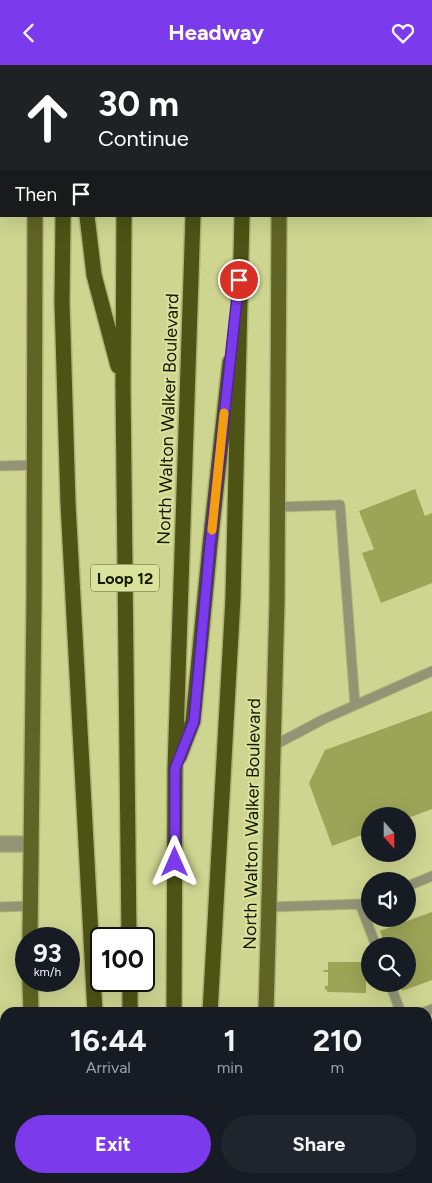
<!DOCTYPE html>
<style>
:root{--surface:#171b24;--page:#20242c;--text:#f1f3f6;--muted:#9ea1a6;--accent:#7c3aed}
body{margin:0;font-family:Figtree,sans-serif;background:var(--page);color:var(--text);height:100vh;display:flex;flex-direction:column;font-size:19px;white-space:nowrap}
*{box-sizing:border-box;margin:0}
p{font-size:16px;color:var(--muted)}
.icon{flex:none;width:28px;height:28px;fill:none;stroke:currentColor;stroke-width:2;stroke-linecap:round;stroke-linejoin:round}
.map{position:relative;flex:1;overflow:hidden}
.details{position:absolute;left:0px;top:942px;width:432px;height:176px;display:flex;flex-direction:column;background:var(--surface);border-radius:15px 15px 0 0;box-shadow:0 5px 20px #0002}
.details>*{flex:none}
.hud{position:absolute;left:0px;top:0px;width:432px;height:152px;box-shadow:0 5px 20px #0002;background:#202124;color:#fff;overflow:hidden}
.needle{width:32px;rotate:159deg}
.fabs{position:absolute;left:361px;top:742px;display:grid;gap:10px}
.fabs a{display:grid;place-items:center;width:55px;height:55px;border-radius:50%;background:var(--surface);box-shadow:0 5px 20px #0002;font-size:25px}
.speed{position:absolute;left:15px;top:862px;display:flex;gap:10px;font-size:25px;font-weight:700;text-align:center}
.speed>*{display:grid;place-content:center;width:65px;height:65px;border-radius:50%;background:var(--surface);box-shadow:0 5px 20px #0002;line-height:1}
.speed small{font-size:12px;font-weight:400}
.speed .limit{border:2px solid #111;border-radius:8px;background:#fff;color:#111}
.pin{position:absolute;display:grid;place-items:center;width:42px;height:42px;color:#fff;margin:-21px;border:2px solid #fff;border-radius:50%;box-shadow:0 1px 5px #0007}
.me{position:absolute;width:55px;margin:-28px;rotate:0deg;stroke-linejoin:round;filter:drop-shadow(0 0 4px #0008)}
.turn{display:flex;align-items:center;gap:18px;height:105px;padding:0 15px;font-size:22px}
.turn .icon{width:65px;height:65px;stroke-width:2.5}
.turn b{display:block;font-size:35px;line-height:42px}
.then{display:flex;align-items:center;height:48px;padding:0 15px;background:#0003;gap:10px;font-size:19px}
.eta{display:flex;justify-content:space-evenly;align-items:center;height:85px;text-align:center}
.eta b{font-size:30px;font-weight:700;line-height:35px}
.button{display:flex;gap:10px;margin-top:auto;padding:10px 15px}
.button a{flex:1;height:58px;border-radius:30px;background:var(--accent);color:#fff;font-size:20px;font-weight:700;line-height:58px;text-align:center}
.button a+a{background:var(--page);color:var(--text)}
header{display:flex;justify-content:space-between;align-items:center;height:65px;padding:0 15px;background:var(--accent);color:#fff;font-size:22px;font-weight:700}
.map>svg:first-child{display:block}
</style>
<header><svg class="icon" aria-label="back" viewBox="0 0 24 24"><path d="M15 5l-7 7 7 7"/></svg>Headway<svg class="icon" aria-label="heart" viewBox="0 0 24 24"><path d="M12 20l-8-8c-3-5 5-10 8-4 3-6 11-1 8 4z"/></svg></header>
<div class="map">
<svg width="432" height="1118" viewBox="0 0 432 1118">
<rect width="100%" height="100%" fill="#ced590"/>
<path fill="#9ca457" d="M415,424L425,451L432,448V518L381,538L362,488L374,484L359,446Z
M432,646V744L408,753V751H370V767L332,781L309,718L325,685Z
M432,847V915L402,926L399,919H408V881H385L380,866Z
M328,897H366V928L327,927V924L325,925V921H328V907H324L323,905H328Z
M432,975V1004L428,992V976Z"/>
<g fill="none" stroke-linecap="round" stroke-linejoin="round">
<g stroke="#adb376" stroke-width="11">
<path id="lane" d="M0,401L34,400
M277,442L340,440L355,640
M273,681L324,654L432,606
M408,821L432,811
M0,842L29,841
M269,842L360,839L376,881
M390,919L401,948
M422,948L432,944
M428,1019L432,1031
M0,1044H5
M0,1096H5"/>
</g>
<g stroke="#adb376" stroke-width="18">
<path id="street" d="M0,779H31"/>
</g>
<g stroke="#adb376" stroke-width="18">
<path id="primary" d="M35,1V0
M281,1V0
M30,874L34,535L35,151
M30,916L31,948
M266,948L277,537L279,151
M34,1114V1118
M265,1114V1118"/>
</g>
<g stroke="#adb376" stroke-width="18">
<path id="highway" d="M69,0V1
M124,0V1
M197,1V0
M248,1V0
M63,151L62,237L68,438L95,948
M87,151L94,210L118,301
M124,151L123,320L129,874
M179,692L193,656L210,480L230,297
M130,916V948
M174,948L175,704L193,151
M210,948L233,533L242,151
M104,1114L105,1118
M132,1114V1118
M170,1118V1114
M200,1118V1114"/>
</g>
<use href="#lane" stroke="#919575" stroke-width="9"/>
<use href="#street" stroke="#919575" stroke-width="15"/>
<use href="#primary" stroke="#5f6425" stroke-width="15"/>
<use href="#highway" stroke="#4d5215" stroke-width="15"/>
</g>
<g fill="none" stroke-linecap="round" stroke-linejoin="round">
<g stroke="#51269a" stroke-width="12">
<path id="route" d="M175,797V704L194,656L210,480L239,215"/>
</g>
<use href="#route" stroke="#7c3aed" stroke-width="9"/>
<path stroke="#f59e0b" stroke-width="9" d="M212,465L224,348"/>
</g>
<g text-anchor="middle" stroke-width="4" stroke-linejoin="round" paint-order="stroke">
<rect fill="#dae39c" stroke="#52562f" stroke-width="1" x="91" y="499.5" width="68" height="27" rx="4"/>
<g font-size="16" font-weight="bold" fill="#171900">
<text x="125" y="519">Loop 12</text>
</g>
<g font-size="18" fill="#171900" stroke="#dae39c">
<text transform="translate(168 354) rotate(-88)" y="6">North Walton Walker Boulevard</text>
<text transform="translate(252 759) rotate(-89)" y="6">North Walton Walker Boulevard</text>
</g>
</g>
</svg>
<div class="fabs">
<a><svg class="needle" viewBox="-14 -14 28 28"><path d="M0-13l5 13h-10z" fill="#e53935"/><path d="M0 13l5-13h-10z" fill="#9ea1a6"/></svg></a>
<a><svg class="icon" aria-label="sound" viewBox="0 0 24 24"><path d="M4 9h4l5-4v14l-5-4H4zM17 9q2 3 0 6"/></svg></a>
<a><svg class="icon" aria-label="search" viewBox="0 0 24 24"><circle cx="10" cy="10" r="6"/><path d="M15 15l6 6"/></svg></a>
</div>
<div class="speed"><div>93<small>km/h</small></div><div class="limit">100</div></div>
<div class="pin" style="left:239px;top:215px;background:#d93025"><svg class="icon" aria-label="arrive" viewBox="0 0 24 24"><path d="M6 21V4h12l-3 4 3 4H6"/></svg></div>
<svg class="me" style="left:175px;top:797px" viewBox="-20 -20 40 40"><path d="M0-17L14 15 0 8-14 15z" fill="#7c3aed" stroke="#fff" stroke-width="4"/></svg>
<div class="hud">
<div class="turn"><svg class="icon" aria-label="ahead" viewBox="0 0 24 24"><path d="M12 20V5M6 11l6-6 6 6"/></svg><div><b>30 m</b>Continue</div></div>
<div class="then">Then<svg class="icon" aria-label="arrive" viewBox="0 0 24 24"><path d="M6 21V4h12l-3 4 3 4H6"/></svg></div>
</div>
<section class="details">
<div class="eta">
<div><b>16:44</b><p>Arrival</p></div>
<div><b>1</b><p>min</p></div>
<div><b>210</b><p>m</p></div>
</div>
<div class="button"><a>Exit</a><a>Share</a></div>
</section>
</div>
